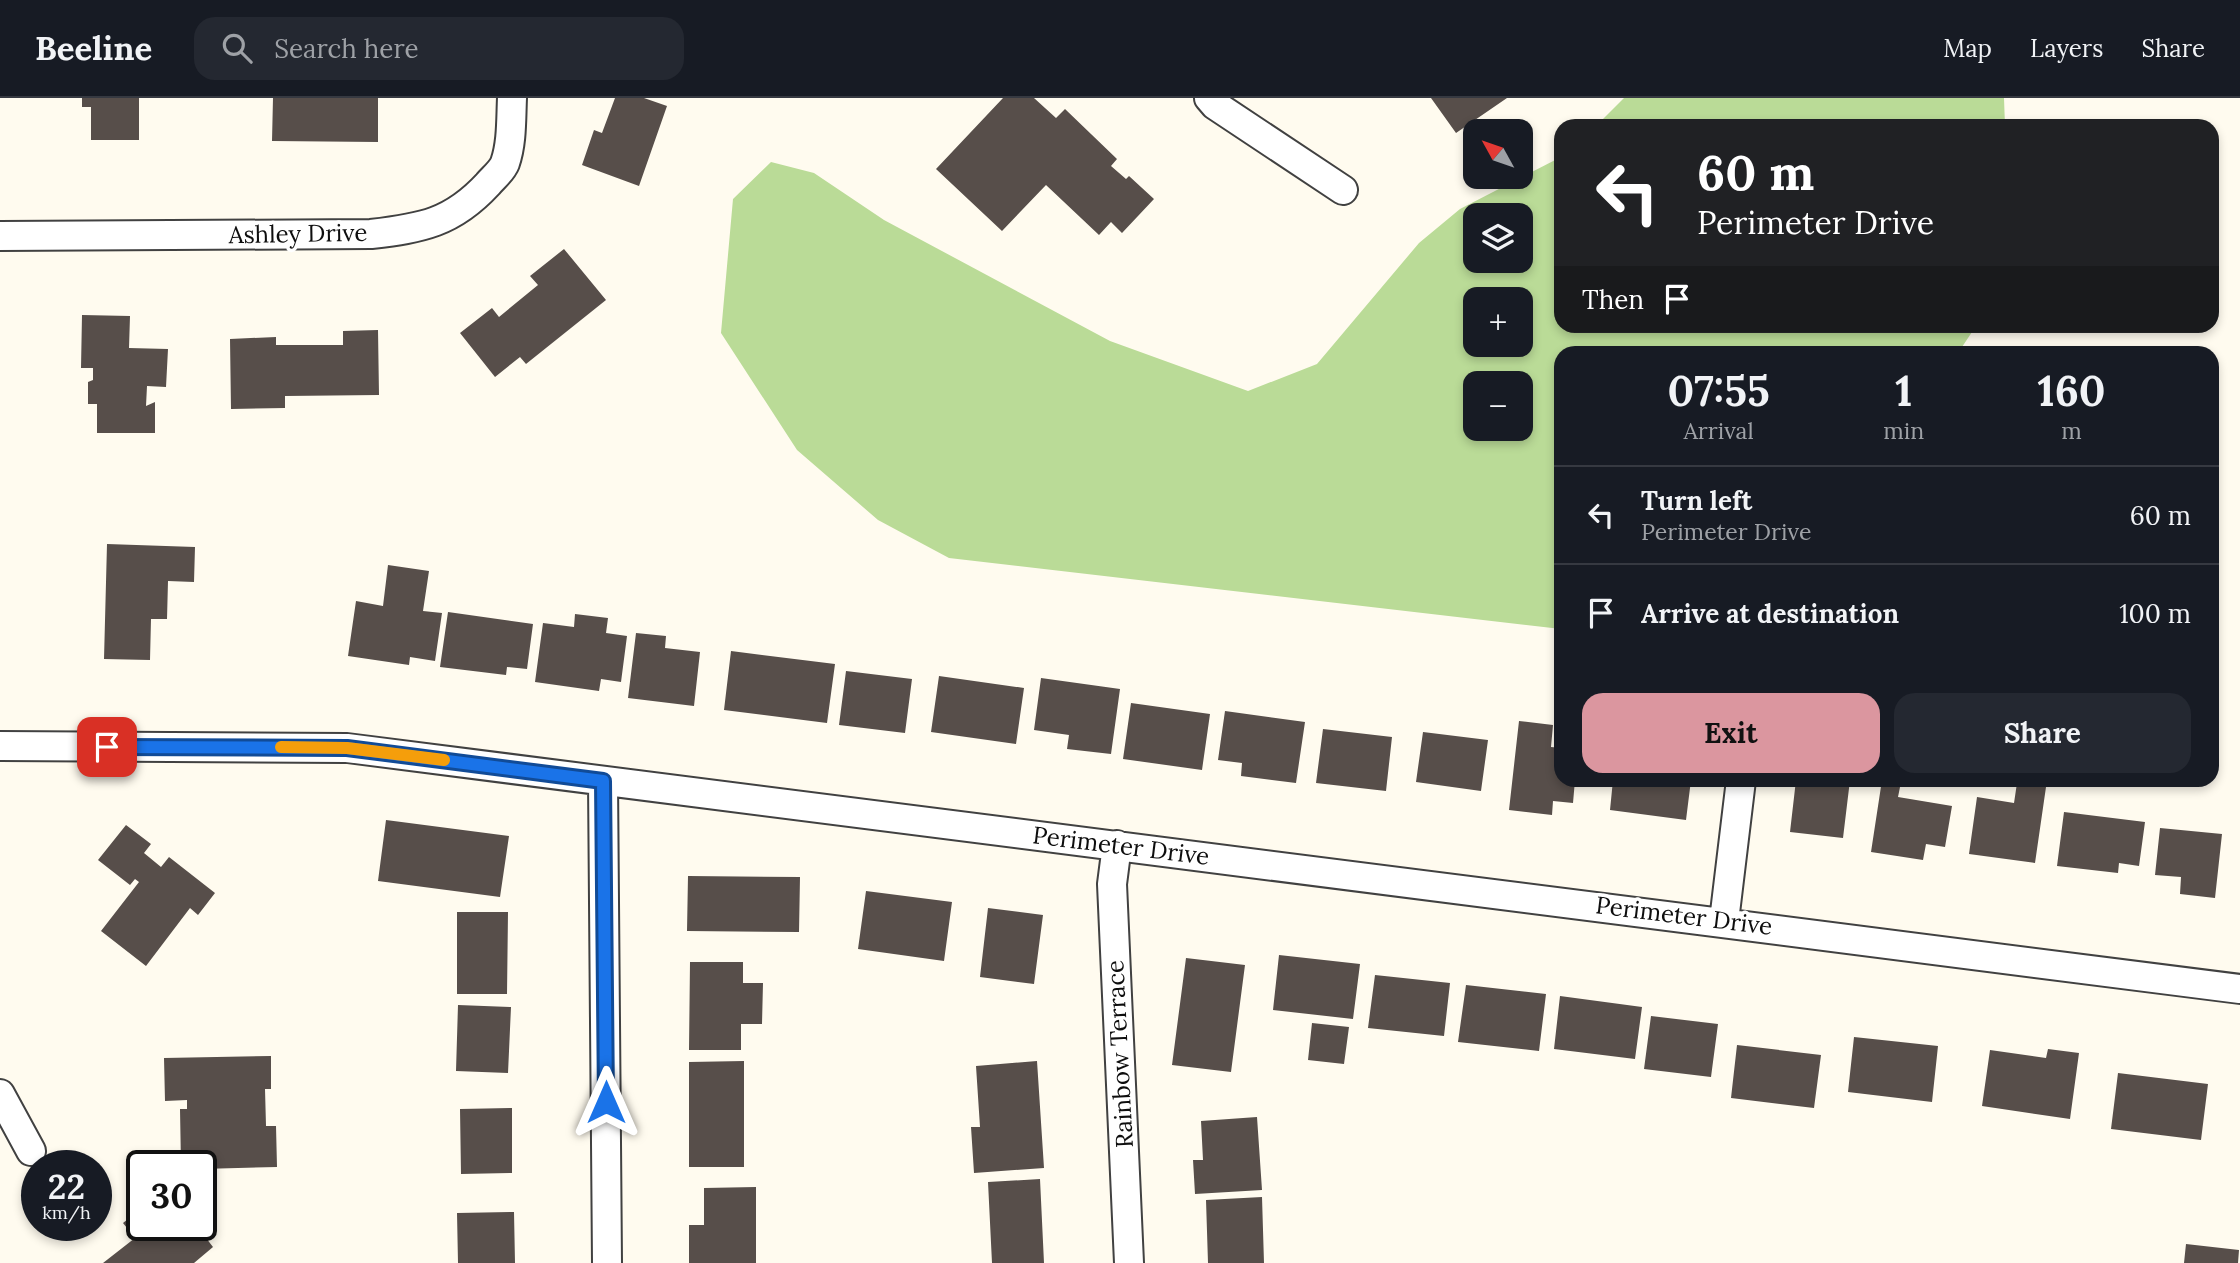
<!DOCTYPE html>
<meta charset="utf-8">
<style>
:root{--surface:#171b24;--page:#242831;--text:#f1f3f6;--muted:#9ea1a6;--line:#363941;--accent:#db969f}
body{margin:0;font-family:Lora,serif;background:var(--page);color:var(--text);height:100vh;display:flex;flex-direction:column;font-size:26px;white-space:nowrap}
*{box-sizing:border-box;margin:0}
p{font-size:23px;color:var(--muted)}
.icon{flex:none;width:38px;height:38px;fill:none;stroke:currentColor;stroke-width:2;stroke-linecap:round;stroke-linejoin:round}
.map{position:relative;flex:1;overflow:hidden}
.drawer{position:absolute;left:1554px;top:248px;width:665px;height:441px;display:flex;flex-direction:column;background:var(--surface);border-radius:21px;box-shadow:0 4px 10px #0003}
.drawer>*{flex:none}
.hud{position:absolute;left:1554px;top:21px;width:665px;height:214px;border-radius:21px;box-shadow:0 4px 10px #0003;background:#202124;color:#fff;overflow:hidden}
.needle{width:46px;rotate:310deg}
.controls{position:absolute;left:1463px;top:21px;display:grid;gap:14px}
.controls a{display:grid;place-items:center;width:70px;height:70px;border-radius:14px;background:var(--surface);box-shadow:0 4px 10px #0003;font-size:35px}
.speed{position:absolute;left:21px;top:1052px;display:flex;gap:14px;font-size:35px;font-weight:700;text-align:center}
.speed>*{display:grid;place-content:center;width:91px;height:91px;border-radius:50%;background:var(--surface);box-shadow:0 4px 10px #0003;line-height:1}
.speed small{font-size:18px;font-weight:400}
.speed .limit{border:4px solid #111;border-radius:10px;background:#fff;color:#111}
.pin{position:absolute;display:grid;place-items:center;width:60px;height:60px;color:#fff;margin:-30px;border-radius:14px;box-shadow:0 4px 10px #0006}
.me{position:absolute;width:77px;margin:-38px;rotate:0deg;stroke-linejoin:round;filter:drop-shadow(0 0 5px #0008)}
.turn{display:flex;align-items:center;gap:24px;height:147px;padding:0 28px;font-size:32px}
.turn .icon{width:91px;height:91px;stroke-width:2.5}
.turn b{display:block;font-size:49px;line-height:60px}
.then{display:flex;align-items:center;height:66px;padding:0 28px;background:#0003;gap:14px;font-size:26px}
.eta{display:flex;justify-content:space-evenly;align-items:center;height:119px;text-align:center}
.eta b{font-size:42px;font-weight:800;line-height:49px}
.cta{display:flex;gap:14px;margin-top:auto;padding:14px 28px}
.cta a{flex:1;height:80px;border-radius:21px;background:var(--accent);color:#111;font-size:28px;font-weight:800;line-height:80px;text-align:center}
.cta a+a{background:var(--page);color:var(--text)}
ul{padding:0;list-style:none}
li{display:flex;align-items:center;gap:21px;height:98px;padding:0 28px;border-top:2px solid var(--line)}
li div{flex:1}
li b{display:block;font-size:26px}
li em{font-style:normal}
header{display:flex;align-items:center;gap:42px;box-sizing:border-box;height:98px;padding:0 35px;background:var(--surface);border-bottom:2px solid var(--line)}
header strong{font-size:33px}
nav{display:flex;gap:38px;margin-inline-start:auto;font-size:24px}
.search{width:490px;height:63px;background:var(--page);display:flex;align-items:center;gap:18px;box-sizing:border-box;padding:0 24px;border-radius:21px;color:var(--muted);font-size:26px}
.map>svg:first-child{display:block}
</style>
<header>
<strong>Beeline</strong>
<div class="search"><svg class="icon" aria-label="search" viewBox="0 0 24 24"><circle cx="10" cy="10" r="6"/><path d="M15 15l6 6"/></svg>Search here</div>
<nav><a>Map</a><a>Layers</a><a>Share</a></nav>
</header>
<div class="map">
<svg width="2240" height="1165" viewBox="0 0 2240 1165">
<rect width="100%" height="100%" fill="#fffbef"/>
<path fill="#badb97" fill-rule="evenodd" d="M1624,0H2004L2005,28H1596Z
M1561,59V228H1976L1958,255L1561,256V531L949,460L878,422L797,352L721,235L733,101L771,64L814,75L884,122L1110,243L1248,293L1317,266L1419,145L1460,111ZM1475,117H1521V163H1475ZM1475,201H1521V247H1475ZM1475,285H1521V331H1475Z"/>
<path fill="#574e4a" d="M82,0H139V42H91V9H82Z
M273,0H378V44L272,43Z
M615,0H644L667,8L639,88L582,67L594,32L602,35Z
M1003,0H1034L1056,20L1065,11L1117,61L1111,68L1126,81L1129,78L1154,101L1122,135L1111,124L1099,137L1046,87L1002,133L936,71Z
M1431,0H1507L1456,35Z
M564,151L606,202L526,266L520,259L495,279L460,235L492,210L499,219L538,187L530,178Z
M82,217L130,218L129,250L168,251L166,289L147,288L146,308L155,304V335H97V306H88V284L93,282V270H81Z
M378,232L379,297L285,298V310L231,311L230,241L276,239V247H343V233Z
M107,446L195,449L194,484L168,483L167,521H151L150,562L104,561Z
M388,467L429,473L423,513L442,515L435,563L410,559L409,567L348,558L356,503L383,508Z
M448,514L533,526L527,571L507,569L506,577L440,569Z
M575,516L608,520L606,535L627,538L621,584L601,581L599,593L535,584L543,525L574,529Z
M636,535L666,538L665,550L700,554L694,608L628,600Z
M731,553L835,566L827,625L724,612Z
M846,573L912,581L905,635L839,627Z
M939,578L1024,590L1016,646L931,634Z
M1041,580L1120,591L1111,656L1067,651L1069,637L1034,632Z
M1131,605L1210,616L1202,672L1123,661Z
M1225,613L1305,624L1296,685L1241,678L1242,665L1218,662Z
M1519,623L1553,627L1551,649L1561,650V682H1575L1573,705L1553,703L1552,717L1509,712Z
M1323,631L1392,639L1386,693L1316,685Z
M1423,634L1488,642L1481,693L1416,684Z
M1613,682H1691L1686,722L1610,712Z
M1796,682H1850L1843,740L1790,734Z
M1882,682L1901,684L1898,699L1952,708L1945,749L1926,746L1923,762L1871,754Z
M2017,685L2046,689L2035,765L1969,756L1977,699L2014,705Z
M2064,714L2145,724L2139,768L2119,765L2118,775L2057,768Z
M386,722L509,738L500,799L378,783Z
M126,727L151,746L144,755L161,769L169,759L215,795L198,817L190,810L146,868L101,833L139,784L135,781L130,787L98,762Z
M2160,730L2222,736L2215,800L2180,796L2181,779L2155,777Z
M688,778L800,779L799,834L687,833Z
M866,793L952,804L944,863L858,851Z
M988,810L1043,817L1034,886L980,879Z
M457,814H508L507,896H457Z
M1279,857L1360,866L1353,921L1273,912Z
M1186,860L1245,867L1231,974L1172,967Z
M690,864H743V885H763L762,926H741V952H689Z
M1375,877L1450,885L1444,938L1368,930Z
M1466,887L1546,896L1539,953L1458,944Z
M1560,898L1642,909L1635,961L1554,951Z
M458,907L511,909L508,975L456,973Z
M1651,918L1718,926L1711,979L1644,971Z
M1312,925L1349,929L1344,966L1308,962Z
M1854,939L1938,948L1932,1004L1848,994Z
M1737,947L1821,957L1814,1010L1731,1000Z
M2048,951L2079,955L2070,1021L1982,1008L1990,952L2046,960Z
M271,958V991H265L266,1028H276L277,1069L201,1071V1068H181L180,1011H187V1002L165,1003L164,960Z
M744,963V1069H689V964Z
M1037,963L1044,1070L974,1075L971,1029H980L976,968Z
M2118,975L2208,986L2201,1042L2111,1031Z
M512,1010V1075L461,1076L460,1011Z
M1257,1019L1262,1092L1195,1096L1193,1062H1203L1201,1023Z
M1040,1081L1044,1165H992L988,1084Z
M756,1089V1165H689V1127H704V1090Z
M1262,1099L1264,1165H1208L1206,1102Z
M142,1110V1127H196L213,1149L194,1165H103L135,1140L123,1125Z
M514,1114L515,1165H458L457,1115Z
M2186,1146L2239,1152L2238,1165H2184Z"/>
<g fill="none" stroke-linecap="round" stroke-linejoin="round">
<g stroke="#414141" stroke-width="32">
<path id="minor" d="M1209,0L1215,7L1343,92
M0,138L371,136C422,130 452,125 488,86C493,80 502,73 505,65C512,45 511,21 512,0
M0,648L347,650L2240,891
M603,683L607,1165
M1117,747L1112,786L1129,1165
M1724,823L1741,682
M0,996L31,1053"/>
</g>
<use href="#minor" stroke="#fff" stroke-width="28"/>
</g>
<g fill="none" stroke-linecap="round" stroke-linejoin="round">
<g stroke="#114b97" stroke-width="18">
<path id="route" d="M107,649L347,650L603,683L606,1004"/>
</g>
<use href="#route" stroke="#1a73e8" stroke-width="12"/>
<path stroke="#f59e0b" stroke-width="12" d="M281,649L347,650L444,662"/>
</g>
<g text-anchor="middle" stroke-width="7" stroke-linejoin="round" paint-order="stroke">
<g font-size="24" fill="#0e0e0e" stroke="#fff">
<text transform="translate(298 136) rotate(-1)" y="8">Ashley Drive</text>
<text transform="translate(1121 748) rotate(7)" y="8">Perimeter Drive</text>
<text transform="translate(1684 818) rotate(7)" y="8">Perimeter Drive</text>
<text transform="translate(1120 956) rotate(-93)" y="8">Rainbow Terrace</text>
</g>
</g>
</svg>
<div class="controls">
<a><svg class="needle" viewBox="-14 -14 28 28"><path d="M0-13l5 13h-10z" fill="#e53935"/><path d="M0 13l5-13h-10z" fill="#9ea1a6"/></svg></a>
<a><svg class="icon" aria-label="layers" viewBox="0 0 24 24"><path d="M12 4l9 5-9 5-9-5zM3 14l9 5 9-5"/></svg></a>
<a>+</a>
<a>−</a>
</div>
<div class="speed"><div>22<small>km/h</small></div><div class="limit">30</div></div>
<div class="pin" style="left:107px;top:649px;background:#d93025"><svg class="icon" aria-label="arrive" viewBox="0 0 24 24"><path d="M6 21V4h12l-3 4 3 4H6"/></svg></div>
<svg class="me" style="left:606px;top:1004px" viewBox="-20 -20 40 40"><path d="M0-17L14 15 0 8-14 15z" fill="#1a73e8" stroke="#fff" stroke-width="4"/></svg>
<div class="hud">
<div class="turn"><svg class="icon" aria-label="left" viewBox="0 0 24 24"><path d="M17 20v-9H6M10 6l-5 5 5 5"/></svg><div><b>60 m</b>Perimeter Drive</div></div>
<div class="then">Then<svg class="icon" aria-label="arrive" viewBox="0 0 24 24"><path d="M6 21V4h12l-3 4 3 4H6"/></svg></div>
</div>
<section class="drawer">
<div class="eta">
<div><b>07:55</b><p>Arrival</p></div>
<div><b>1</b><p>min</p></div>
<div><b>160</b><p>m</p></div>
</div>
<ul>
<li><svg class="icon" aria-label="left" viewBox="0 0 24 24"><path d="M17 20v-9H6M10 6l-5 5 5 5"/></svg><div><b>Turn left</b><p>Perimeter Drive</p></div><em>60 m</em></li>
<li><svg class="icon" aria-label="arrive" viewBox="0 0 24 24"><path d="M6 21V4h12l-3 4 3 4H6"/></svg><div><b>Arrive at destination</b></div><em>100 m</em></li>
</ul>
<div class="cta"><a>Exit</a><a>Share</a></div>
</section>
</div>
